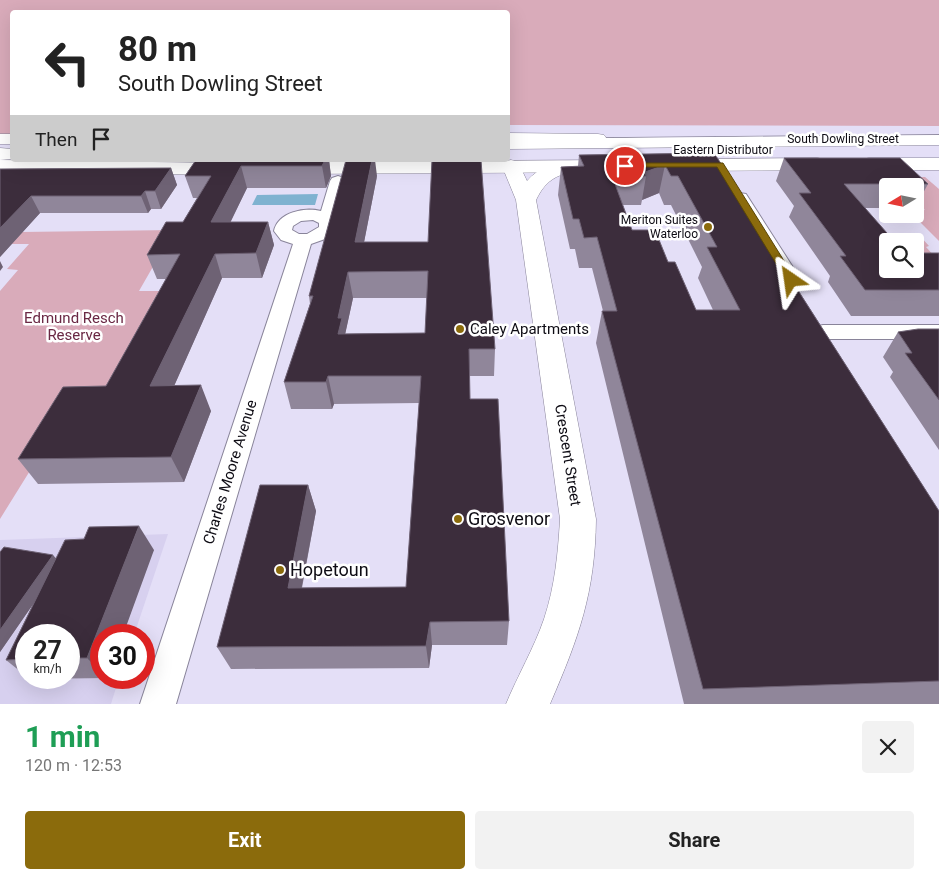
<!DOCTYPE html>
<meta charset="utf-8">
<style>
:root{--surface:#fff;--page:#f2f2f2;--text:#222;--muted:#767676;--accent:#8b6b0c}
body{margin:0;font-family:Roboto,sans-serif;background:var(--page);color:var(--text);height:100vh;display:flex;flex-direction:column;font-size:19px;white-space:nowrap}
*{box-sizing:border-box;margin:0}
p{font-size:16px;color:var(--muted)}
.icon{flex:none;width:28px;height:28px;fill:none;stroke:currentColor;stroke-width:2;stroke-linecap:round;stroke-linejoin:round}
.map{position:relative;height:704px;overflow:hidden}
.details{display:flex;flex-direction:column;background:var(--surface);flex:1}
.details>*{flex:none}
.guide{position:absolute;left:10px;top:10px;width:500px;height:152px;border-radius:5px;box-shadow:0 5px 20px #0002;background:#fff;color:var(--text);overflow:hidden}
.needle{width:32px;rotate:260deg}
.tools{position:absolute;left:879px;top:178px;display:grid;gap:10px}
.tools a{display:grid;place-items:center;width:45px;height:45px;border-radius:5px;background:var(--surface);box-shadow:0 5px 20px #0002;font-size:25px}
.speed{position:absolute;left:15px;top:624px;display:flex;gap:10px;font-size:25px;font-weight:700;text-align:center}
.speed>*{display:grid;place-content:center;width:65px;height:65px;border-radius:50%;background:var(--surface);box-shadow:0 5px 20px #0002;line-height:1}
.speed small{font-size:12px;font-weight:400}
.speed .limit{border:8px solid #d22;background:#fff;color:#111}
.pin{position:absolute;display:grid;place-items:center;width:42px;height:42px;color:#fff;margin:-21px;border:2px solid #fff;border-radius:50%;box-shadow:0 1px 5px #0007}
.me{position:absolute;width:55px;margin:-28px;rotate:328deg;stroke-linejoin:round;filter:drop-shadow(0 0 4px #0008)}
.turn{display:flex;align-items:center;gap:18px;height:105px;padding:0 25px;font-size:22px}
.turn .icon{width:65px;height:65px;stroke-width:2.5}
.turn b{display:block;font-size:35px;line-height:42px}
.then{display:flex;align-items:center;height:48px;padding:0 25px;background:#0003;gap:10px;font-size:19px}
.round{display:grid;place-items:center;flex:none;width:52px;height:52px;border-radius:5px;background:var(--page)}
.headline{display:flex;align-items:center;justify-content:space-between;height:85px;padding:0 25px}
h1{font-size:30px;font-weight:700;line-height:38px;color:#1e9e55}
.action{display:flex;gap:10px;margin-top:auto;padding:10px 25px}
.action a{flex:1;height:58px;border-radius:5px;background:var(--accent);color:#fff;font-size:20px;font-weight:700;line-height:58px;text-align:center}
.action a+a{background:var(--page);color:var(--text)}
.map>svg:first-child{display:block}
</style>
<div class="map">
<svg width="939" height="704" viewBox="0 0 939 704">
<rect width="100%" height="100%" fill="#e4dff7"/>
<path fill="#d7d0ef" fill-rule="evenodd" d="M168,534L134,635H101V678H119L111,704H0V540ZM26,635H69V678H26Z"/>
<path fill="#d9abba" d="M0,0H939V126L508,125V12H12V135H0Z
M891,177H925L939,189V241L912,214H915V211L925,210L915,201V186Z
M174,230L139,291H176L112,415L64,416L0,519V291L18,270L7,269L29,244H10L21,232Z
M920,236L929,246L926,247L936,258H915V241H900L896,237Z"/>
<path fill="#7fb2d0" d="M318,194L315,205H252L257,195Z"/>
<g fill="none" stroke-linecap="round" stroke-linejoin="round">
<g stroke="#89849a" stroke-width="2">
<path id="street" d="M338,176L344,178L346,181L335,221L337,228L325,239L311,244L176,704H140L293,244L281,240L274,231C278,212 304,207 321,211L330,181L332,178ZM313,220L319,223V227L307,234H299L292,230L293,226L301,221Z
M740,193L746,194L803,283L800,287L793,289L786,287L783,283L732,198L734,194Z
M823,325H939V339H823L815,337L812,332L815,327Z"/>
</g>
<g stroke="#89849a" stroke-width="1">
<path id="secondary" d="M511,160L518,162L527,181C538,168 560,158 576,162L578,166C574,172 568,172 561,175C548,180 542,188 536,200L596,519C595,593 579,637 550,704H506C518,675 534,648 544,619C555,586 558,553 560,519L516,200L502,166L504,162Z"/>
</g>
<g stroke="#89849a" stroke-width="1">
<path id="primary" d="M508,133L598,134L604,135L607,139L604,143L598,144L508,143Z
M0,134H12V144H0Z
M818,158L825,160L827,164L825,168L818,170L684,171L677,169L675,165L677,161L684,159Z
M869,158H939V170H869L862,168L860,164L862,160Z
M0,160L228,163L235,165L238,169L235,173L228,175L0,172Z
M616,160L623,162L625,166L623,170L616,172L291,174L284,172L281,168L284,164L291,162Z"/>
</g>
<g stroke="#89849a" stroke-width="1">
<path id="highway" d="M939,135V145L508,149V139Z
M0,148L12,149V159L0,160Z"/>
</g>
<use href="#street" fill="#fff" fill-rule="evenodd"/>
<use href="#secondary" fill="#fff" fill-rule="evenodd"/>
<use href="#primary" fill="#fff" fill-rule="evenodd"/>
<use href="#highway" fill="#fff" fill-rule="evenodd"/>
</g>
<path fill="#90869a" fill-rule="evenodd" d="M714,153L758,220L756,224L939,511V704H684L596,343L602,311H603L592,268H579L575,249H570L558,195L561,167L578,166L579,155ZM659,193L664,205H671L702,267L698,278L713,310H696L668,262L632,230L622,205H641L642,200Z
M784,158L928,184L915,208V186H888V208H865L888,269L939,253V316H851L828,282L830,276L789,217L794,206L776,181Z
M196,160H329L331,176L326,188H247L230,222H268L274,245L262,278H222L174,386L211,411L184,482L38,484L18,459L106,386L166,279H157L147,255L183,222L197,198H193L185,176Z
M0,168V169L171,168L177,185L161,209H151L148,213H40L0,257Z
M377,176L364,242H428L495,349L494,376H469L470,399L509,621L507,645H432L429,668L231,669L217,647L308,485L316,511L302,588L406,587L419,403L334,404L332,409H291L284,382L310,304L309,296ZM353,298H427L425,333L345,334Z
M939,329V450L890,377L893,372L883,357L898,332Z
M154,550L101,635V678H107L30,679L28,678H69V635H26V676L6,660L33,604L0,652V552L56,558Z"/>
<path fill="#6e6274" d="M325,160H329L331,176L326,188L322,166Z
M372,160H375L377,176L359,268L355,242Z
M665,165L659,193L642,200L646,176L645,172Z
M241,166L247,188L219,246L211,222Z
M171,168L177,185L161,209L155,191Z
M145,191L151,209L148,213L141,196Z
M31,196L40,213L0,257V228Z
M268,222L274,245L262,278L256,253Z
M215,254L222,278L163,411L150,386Z
M0,261L3,267L0,271Z
M348,272L353,298L345,335L338,334V318Z
M328,376L334,404L332,409L326,382Z
M201,385L211,411L184,482L171,457Z
M308,485L316,511L297,612L288,588Z
M139,526L154,550L123,635H101V672L87,658Z
M53,555L61,564L0,652V630Z
M430,622L432,645L429,668L426,646Z"/>
<path fill="#3c2d3c" stroke="#6e6274" fill-rule="evenodd" d="M714,153L758,220H753L939,511V681L703,689L602,311H617L597,237L584,238L579,219H573L561,167L584,166L579,155ZM665,165L671,176H678L717,247H707L740,310H696L675,262H668L655,230H632L612,176H646L645,172Z
M784,158H900L928,184H844L894,241H888V269H915V253H939V290H865L840,256H846L799,193H811Z
M196,160H325L322,166H241L211,222H268L256,253L215,254L150,386L201,385L171,457L18,459L63,387L106,386L180,254L147,255L166,222H183L211,176H185Z
M346,160H372L355,242H428L432,160H481L495,349H469L470,399H498L509,621L430,622L426,646L217,647L260,485H308L288,588L406,587L421,376H328L326,382H284L313,296H309ZM428,271L425,333L338,334L342,318H338L348,272Z
M171,168L155,191H145L141,196H31L0,228V169Z
M918,329H939V400L905,353H912L898,332Z
M139,526L87,658H69V635H26V659L6,660L65,540L84,539L89,527Z
M4,547L53,555L0,630V552Z"/>
<path fill="#8b6b0c" stroke="#5a4608" d="M625,163H723L796,280L795,282H787L786,280L717,167H622V164Z"/>
<g fill="#8b6b0c" stroke="#fff" stroke-width="2">
<circle cx="708" cy="227" r="5"/>
<circle cx="460" cy="329" r="5"/>
<circle cx="458" cy="519" r="5"/>
<circle cx="280" cy="570" r="5"/>
</g>
<g text-anchor="middle" stroke-width="5" stroke-linejoin="round" paint-order="stroke">
<g font-size="12" fill="#0e0c14" stroke="#fff">
<text x="843" y="143">South Dowling Street</text>
<text x="723" y="154">Eastern Distributor</text>
</g>
<g font-size="12" fill="#0e0c14" stroke="#fff" text-anchor="end">
<text x="698" y="224">Meriton Suites<tspan x="698" dy="14">Waterloo</tspan></text>
</g>
<g font-size="15" fill="#6a2844" stroke="#fff">
<text x="74" y="323">Edmund Resch<tspan x="74" dy="17">Reserve</tspan></text>
</g>
<g font-size="15" fill="#0e0c14" stroke="#fff" text-anchor="start">
<text x="470" y="334">Caley Apartments</text>
</g>
<g font-size="15" fill="#0e0c14" stroke="#fff">
<text transform="translate(568 455) rotate(81)" y="5">Crescent Street</text>
<text transform="translate(230 472) rotate(-73)" y="5">Charles Moore Avenue</text>
</g>
<g font-size="18" fill="#0e0c14" stroke="#fff" text-anchor="start">
<text x="468" y="525">Grosvenor</text>
<text x="290" y="576">Hopetoun</text>
</g>
</g>
</svg>
<div class="tools">
<a><svg class="needle" viewBox="-14 -14 28 28"><path d="M0-13l5 13h-10z" fill="#e53935"/><path d="M0 13l5-13h-10z" fill="#767676"/></svg></a>
<a><svg class="icon" aria-label="search" viewBox="0 0 24 24"><circle cx="10" cy="10" r="6"/><path d="M15 15l6 6"/></svg></a>
</div>
<div class="speed"><div>27<small>km/h</small></div><div class="limit">30</div></div>
<div class="pin" style="left:625px;top:166px;background:#d93025"><svg class="icon" aria-label="arrive" viewBox="0 0 24 24"><path d="M6 21V4h12l-3 4 3 4H6"/></svg></div>
<svg class="me" style="left:791px;top:280px" viewBox="-20 -20 40 40"><path d="M0-17L14 15 0 8-14 15z" fill="#8b6b0c" stroke="#fff" stroke-width="4"/></svg>
<div class="guide">
<div class="turn"><svg class="icon" aria-label="left" viewBox="0 0 24 24"><path d="M17 20v-9H6M10 6l-5 5 5 5"/></svg><div><b>80 m</b>South Dowling Street</div></div>
<div class="then">Then<svg class="icon" aria-label="arrive" viewBox="0 0 24 24"><path d="M6 21V4h12l-3 4 3 4H6"/></svg></div>
</div>
</div>
<section class="details">
<div class="headline"><div><h1>1 min</h1><p>120 m · 12:53</p></div><a class="round"><svg class="icon" aria-label="close" viewBox="0 0 24 24"><path d="M6 6l12 12M18 6L6 18"/></svg></a></div>
<div class="action"><a>Exit</a><a>Share</a></div>
</section>
